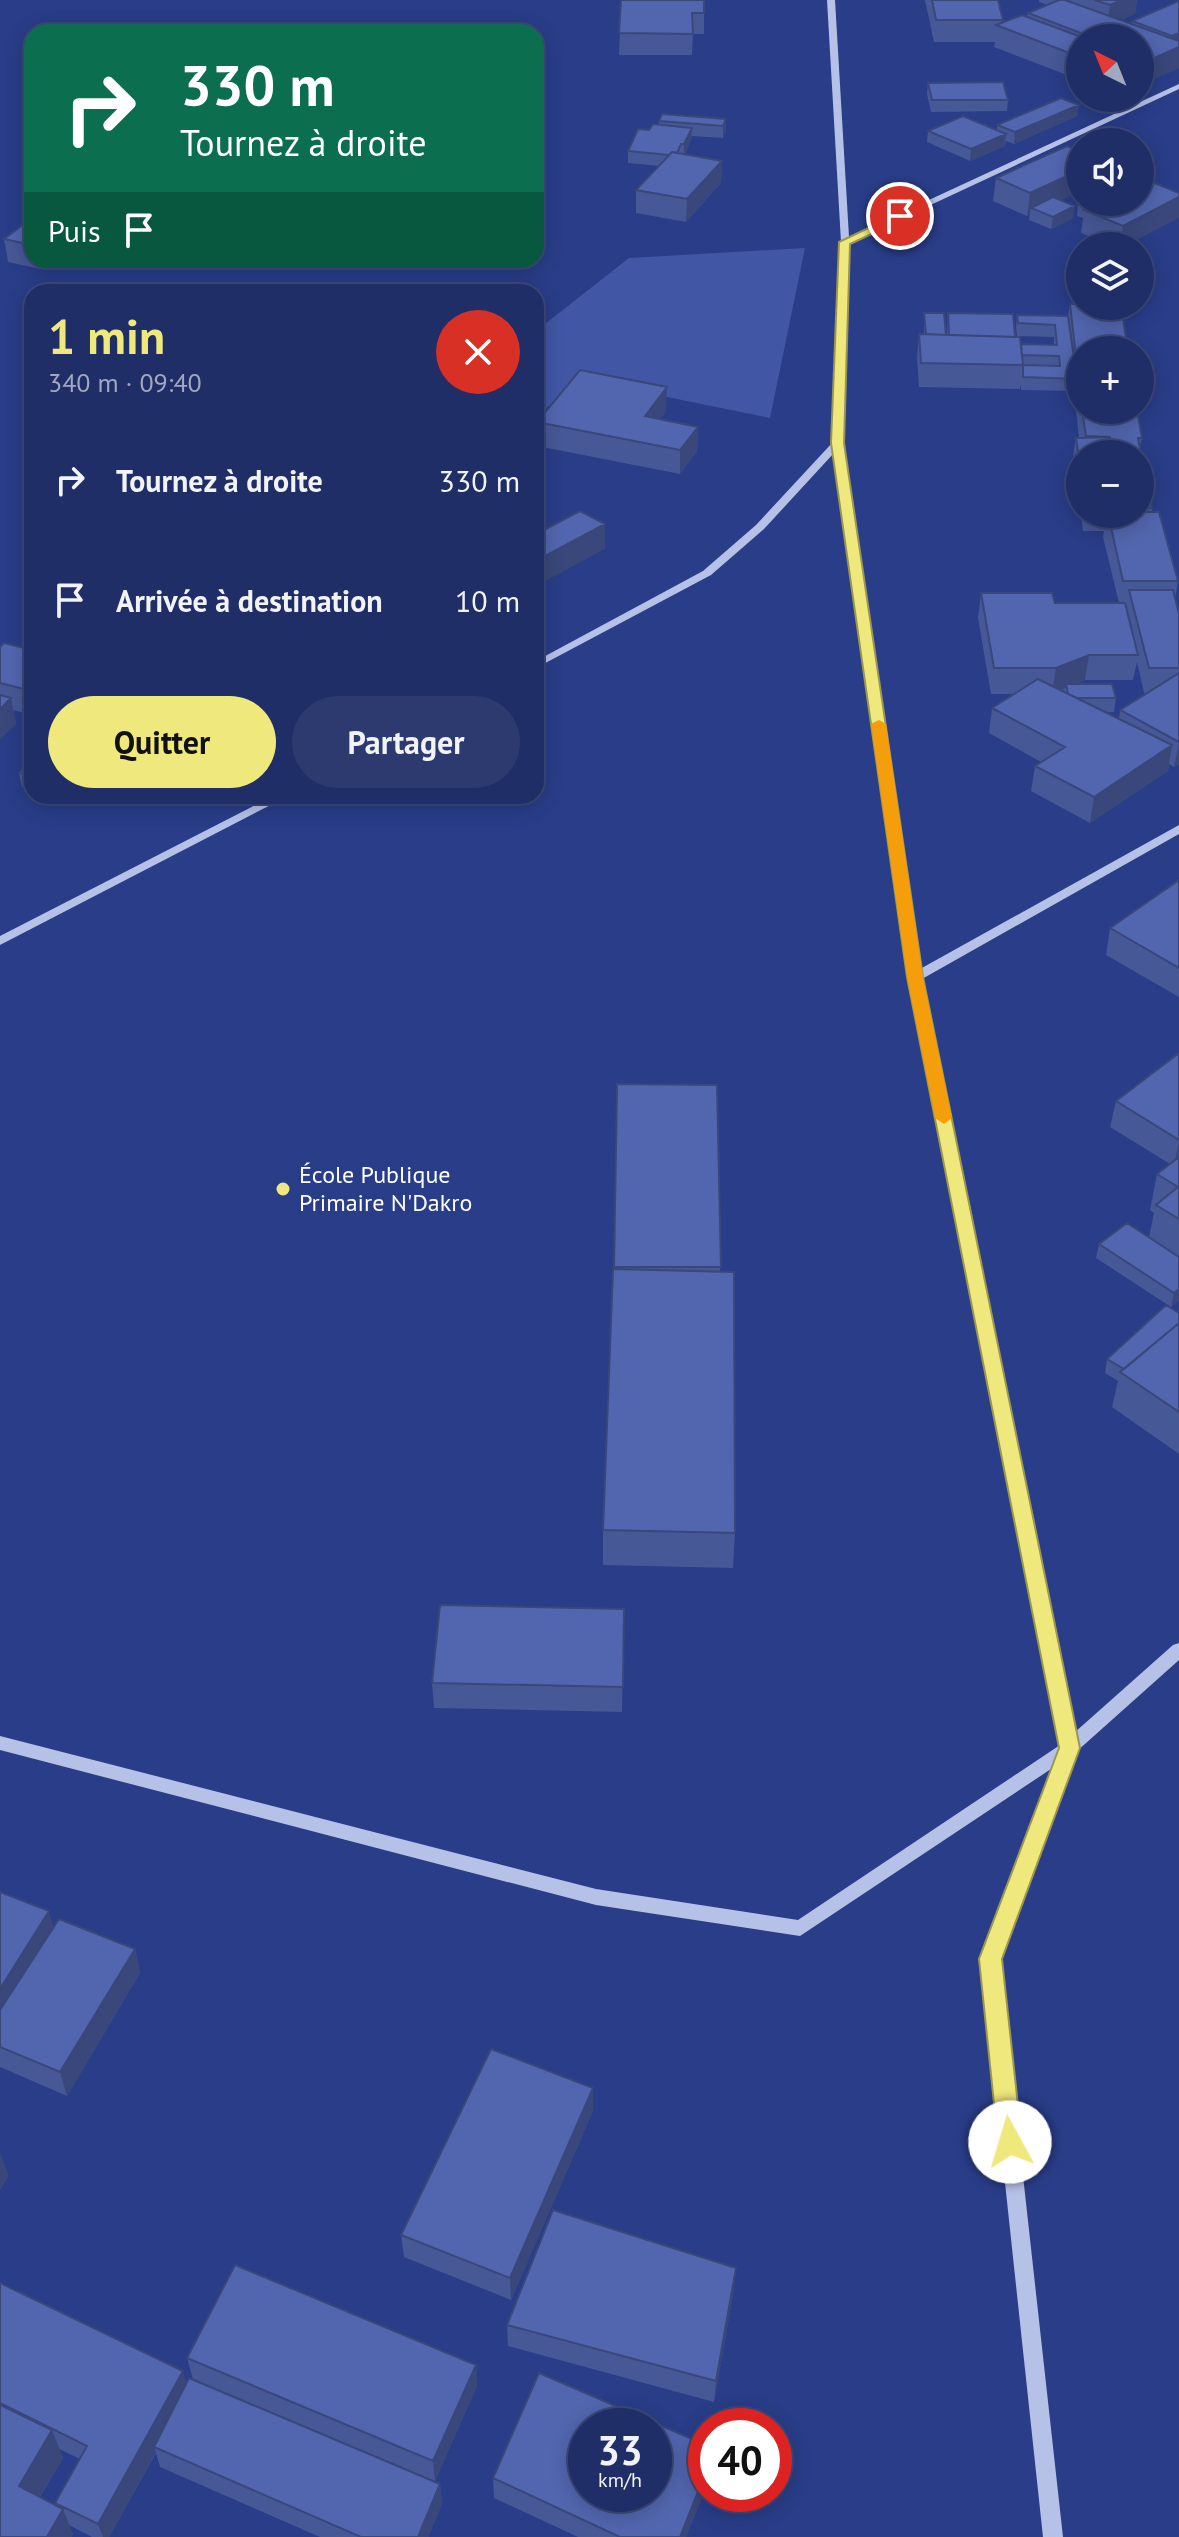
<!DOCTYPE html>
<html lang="fr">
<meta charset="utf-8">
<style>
:root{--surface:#1f2e66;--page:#2c3a6f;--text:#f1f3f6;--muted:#a1a8bf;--line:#3c4a7a;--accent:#efe97d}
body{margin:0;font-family:"PT Sans",sans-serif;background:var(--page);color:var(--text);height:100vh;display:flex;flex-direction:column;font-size:30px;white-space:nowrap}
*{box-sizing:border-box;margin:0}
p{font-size:26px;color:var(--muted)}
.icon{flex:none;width:44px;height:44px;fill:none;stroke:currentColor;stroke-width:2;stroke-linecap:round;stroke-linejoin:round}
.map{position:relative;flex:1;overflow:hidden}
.sheet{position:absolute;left:24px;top:284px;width:520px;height:520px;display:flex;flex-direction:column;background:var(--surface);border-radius:24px;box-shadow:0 4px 20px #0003,0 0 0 2px var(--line)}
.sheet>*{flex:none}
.banner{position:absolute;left:24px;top:24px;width:520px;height:244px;border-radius:24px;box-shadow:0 4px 20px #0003,0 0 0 2px var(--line);background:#0b6e4f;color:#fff;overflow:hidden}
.needle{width:52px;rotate:317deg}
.buttons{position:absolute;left:1066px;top:24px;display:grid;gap:16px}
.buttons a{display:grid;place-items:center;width:88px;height:88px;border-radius:50%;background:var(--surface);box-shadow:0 4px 20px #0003,0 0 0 2px var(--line);font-size:40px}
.speed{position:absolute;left:568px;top:2408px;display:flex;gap:16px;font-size:40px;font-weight:700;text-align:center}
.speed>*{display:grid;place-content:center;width:104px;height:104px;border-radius:50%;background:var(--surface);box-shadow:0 4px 20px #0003,0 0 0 2px var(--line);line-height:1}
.speed small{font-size:20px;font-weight:400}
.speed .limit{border:12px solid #d22;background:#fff;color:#111}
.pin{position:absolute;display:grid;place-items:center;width:68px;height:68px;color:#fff;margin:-34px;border:4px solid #fff;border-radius:50%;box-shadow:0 2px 8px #0007}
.me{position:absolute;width:88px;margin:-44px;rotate:354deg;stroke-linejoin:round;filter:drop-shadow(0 0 6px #0008)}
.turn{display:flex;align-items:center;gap:28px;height:168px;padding:0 24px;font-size:36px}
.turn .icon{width:104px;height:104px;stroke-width:2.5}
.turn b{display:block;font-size:56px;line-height:68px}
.then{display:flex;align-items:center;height:76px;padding:0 24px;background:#0003;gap:16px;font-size:30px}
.round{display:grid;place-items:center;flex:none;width:84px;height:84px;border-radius:42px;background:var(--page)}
.headline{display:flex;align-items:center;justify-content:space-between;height:136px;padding:0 24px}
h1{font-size:48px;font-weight:600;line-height:60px;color:var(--accent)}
.cta{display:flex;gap:16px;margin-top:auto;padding:16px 24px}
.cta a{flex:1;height:92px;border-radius:48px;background:var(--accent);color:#111;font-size:32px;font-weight:600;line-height:92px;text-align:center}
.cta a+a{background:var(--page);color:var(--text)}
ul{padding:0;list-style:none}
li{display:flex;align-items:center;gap:24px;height:120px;padding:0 24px}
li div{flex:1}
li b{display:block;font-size:30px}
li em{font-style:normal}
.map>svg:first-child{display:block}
</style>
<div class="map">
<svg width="1179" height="2537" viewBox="0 0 1179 2537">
<rect width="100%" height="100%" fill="#293d88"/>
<path fill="#4157a6" d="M805,248L770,418L579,379L536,417V331L629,258Z"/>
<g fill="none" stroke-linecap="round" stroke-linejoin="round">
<path fill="#b6c1e8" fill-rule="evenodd" d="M827,0H835L849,237L1179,84V89L849,243L843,443L920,969L1179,825V834L922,979L1074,1733L1173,1645L1179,1643V1660L1076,1752L999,1959L1063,2537H1043L981,1959L1054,1767L800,1936L596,1905L0,1750V1736L596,1889L798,1920L1060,1745L909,977L834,453L764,529L711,575L536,668V661L703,571L756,525L833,442L841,242Z
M273,796H288L0,945V936Z"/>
</g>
<path fill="#475896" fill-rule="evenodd" d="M621,0L704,13V34H693L692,55H619Z
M925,0H998L1002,23L1027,17L1028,13L1047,5L1039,2V0H1137L1135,14L1121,20L1131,24L1132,21L1179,1V68L1149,81L1140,78V38H1080V80L994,47L995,42H934Z
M928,83L1008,100L1007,111L931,112L927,94Z
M1079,105L1077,116L1014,144L1006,141L1005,146L970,161L927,142L928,131L997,130V125Z
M726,119V131L723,138L692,136L691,140L685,154L722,161L721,183L686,222L636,213V190L659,166L628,163V151L649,130L659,125V121Z
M996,178L1061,200L1073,218L1051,229L1029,220L1030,214L1027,216L993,201Z
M1140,202L1125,246H1113L1081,233L1083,218L1077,216L1078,204Z
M32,218V260H59L46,270L8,262L4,239Z
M1070,304L1080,350V410H1137L1142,438L1140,447L1152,508V512L1178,581L1175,598L1179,614V764L1174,767L1169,764L1168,771L1090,823L1031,791L1035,766L1041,762L989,733L992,708L1014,694H991L978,618L981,593L1055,603H1119L1103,537L1104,531H1083L1081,514H1140V454H1080V511L1072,462L1076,438H1079L1074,391L1021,390V384L1020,389L919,387L917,358L919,334H924V313L947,335L948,313L1015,337L1021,344L1054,345V337L1017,336L1016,327L1017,315L1068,316ZM1137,662L1144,693H1147L1120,710L1119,719L1104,712H1114L1116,698L1076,684L1085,680H1133Z
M666,411L660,419L698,427L697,451L680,474L537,446V422Z
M0,647L32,650V715L13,710L16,724L0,739Z
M32,758V789L22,787L19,773Z
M1179,880V997L1106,955L1110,928Z
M1179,1053V1300L1171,1307L1096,1258L1099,1244L1149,1237L1154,1213L1150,1210L1157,1174L1170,1164L1110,1127L1116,1101Z
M617,1084L717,1085L720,1271L735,1533L733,1568L603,1565V1530L614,1269Z
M1179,1313V1454L1112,1407L1118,1381L1105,1373L1107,1359Z
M624,1609L622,1712L434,1708L432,1683Z
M0,1892L54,1927L135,1949L140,1973L67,2096L0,2067Z
M593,2111L511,2300L404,2257L401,2235Z
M0,2283L187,2383L440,2484L442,2504L428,2537H320L160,2467L156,2453L109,2537H92L69,2525L73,2535L0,2537ZM59,2449L80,2459L55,2503L56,2505L40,2497L63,2458Z
M734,2289L714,2402L508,2346L507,2325Z
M187,2358L476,2365L477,2386L435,2481L193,2379Z
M706,2445V2487L686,2537H578L494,2498L493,2478Z"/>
<path fill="#39477a" d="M1122,0H1137L1135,14L1107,27L1110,5Z
M1179,33V68L1149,81L1152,59L1170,51L1172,36Z
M1079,105L1077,116L1014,144L1015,132Z
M726,119V131L723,138V126Z
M692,128L691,140L684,156V144Z
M1006,134L1005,146L970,161L971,149Z
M722,161L721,183L686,222L687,199Z
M1080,170V192L1038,211L1031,208L1030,214L1027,216L1030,193Z
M1179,197V218L1125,246H1120L1123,226Z
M1075,206L1073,218L1051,229L1053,217Z
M44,260H59L46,270Z
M667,387L666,411L644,441L645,416Z
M698,427L697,451L680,474V450Z
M605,524V549L536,586V561Z
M1089,655L1085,680L1067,688L1066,684L1065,688L1052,694L1056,668Z
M11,698L16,724L0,739V709Z
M1179,743V764L1174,767Z
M1172,745L1168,771L1090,823L1094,797Z
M1179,1141V1162L1174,1167Z
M1179,1289V1300L1171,1307L1174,1293Z
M49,1911L56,1936L0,2024V1989Z
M135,1949L140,1973L67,2096L60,2072Z
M593,2088V2111L511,2300L510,2278Z
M0,2152L9,2176L0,2190Z
M736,2268L734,2289L714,2402L716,2381Z
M476,2365L477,2386L435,2481L433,2461Z
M183,2371L189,2392L154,2447L156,2452L109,2537H103L98,2524Z
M52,2430L63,2458L30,2513L19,2486Z
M706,2471V2487L686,2537H680Z
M440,2484L442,2504L428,2537H418Z
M63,2509L73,2535L72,2537H47Z"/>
<path fill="#5266af" stroke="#39477a" stroke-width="2" fill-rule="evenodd" d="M621,0H704V13H692L693,34L619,33Z
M932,0H998L1003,20H936Z
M1059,0H1065L1179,41V47L1152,59L1140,55V38H1094L1028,13Z
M1094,0H1122L1110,5Z
M1179,1V33L1172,36L1132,21Z
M1022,15L1084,38H1080V57L996,25Z
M1003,82L1008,100H932L928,83Z
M1061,98L1079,105L1015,132L997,125Z
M662,114L726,119L723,126L659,121Z
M963,116L1006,134L971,149L928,131Z
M653,124L692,128L684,144H681L677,153L672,152L669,155L628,151L638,129L649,130Z
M1067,146L1080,151V170L1030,193L996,178Z
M672,152L722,161L687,199L636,190Z
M1145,179L1179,193V197L1123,226L1084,210L1099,202H1140V182Z
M1053,197L1075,206L1053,217L1031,208Z
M1082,202H1099L1088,208L1078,204Z
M32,218V245L4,239Z
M1070,304H1080V306H1121L1128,350H1080V391Z
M924,313H944L946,335L926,334Z
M948,313L1013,314L1015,337L949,335Z
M1017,315L1068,316L1077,379L1023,377V365L1060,366L1059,356L1022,355L1021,344L1057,345L1055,325L1018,323Z
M919,334L1020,337L1023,365L921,363Z
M580,370L667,387L645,416L698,427L680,450L537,422Z
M1082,410H1137L1142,438H1138L1152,508L1140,507V454H1080V465L1076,438L1111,437L1086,436Z
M580,511L605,524L536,561V534Z
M1140,512H1159L1178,581H1123L1108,514H1140Z
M1129,590H1173L1179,614V668H1149Z
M981,593H1052L1055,603H1125L1138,655H1089L1056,668H994Z
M4,643L32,650V691L0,683V647Z
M1179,673V742L1120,710Z
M1038,679L1172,745L1094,797L1035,766L1065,747L992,708Z
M1066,684H1112L1116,698H1077L1068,694Z
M0,695L11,698L0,709Z
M32,758V776L19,773Z
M1179,880V968L1110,928Z
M1179,1053V1140L1116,1101Z
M617,1084L717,1085L721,1267H614Z
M1179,1157V1219L1156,1205L1178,1187L1157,1174Z
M1127,1223L1179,1257V1289L1174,1293L1099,1244Z
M613,1269L734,1272L735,1533L603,1530Z
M1166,1305L1179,1313V1323L1124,1369L1107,1359Z
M1179,1323V1412L1120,1372Z
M440,1605L624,1609L623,1687L432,1683Z
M0,1892L49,1911L0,1989Z
M59,1919L135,1949L60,2072L0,2047V2010Z
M491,2049L593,2088L510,2278L401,2235Z
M553,2210L736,2268L716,2381L507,2325Z
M235,2265L476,2365L433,2461L187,2358Z
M0,2283L183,2371L98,2524L55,2503L87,2446L0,2403Z
M539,2373L706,2445V2471L680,2537H620L493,2478ZM586,2426H654V2494H586Z
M189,2378L440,2484L418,2537H361L154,2447Z
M0,2405L52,2430L19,2486L63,2509L47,2537H0Z"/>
<path fill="#efe97d" stroke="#9b9751" stroke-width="2" d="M900,213L906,216L904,219L850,244L844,443L923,977L1080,1748L1002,1959L1022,2142L1019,2150L1010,2153L1002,2150L998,2142L979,1959L1059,1748L907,977L831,443L839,242Z"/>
<path fill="#f59e0b" d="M879,720L886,724L923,977L952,1118L944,1124L935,1118L907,977L871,724Z"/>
<circle fill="#efe97d" stroke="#293d88" stroke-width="3" cx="283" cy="1189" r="8"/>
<g text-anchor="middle" stroke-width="6" stroke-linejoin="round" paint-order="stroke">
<g font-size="24" fill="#fff" stroke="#293d88" text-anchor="start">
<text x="299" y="1183">École Publique<tspan x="299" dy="28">Primaire N'Dakro</tspan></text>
</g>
</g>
</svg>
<div class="buttons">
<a><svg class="needle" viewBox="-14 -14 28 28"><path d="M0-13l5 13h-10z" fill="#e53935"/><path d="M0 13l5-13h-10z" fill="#a1a8bf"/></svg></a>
<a><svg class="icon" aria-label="sound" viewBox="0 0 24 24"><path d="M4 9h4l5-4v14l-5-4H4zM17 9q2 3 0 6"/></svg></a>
<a><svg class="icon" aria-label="layers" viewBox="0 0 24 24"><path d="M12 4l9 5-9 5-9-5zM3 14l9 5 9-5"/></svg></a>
<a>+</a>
<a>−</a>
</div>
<div class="speed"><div>33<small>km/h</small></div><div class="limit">40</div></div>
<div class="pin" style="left:900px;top:216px;background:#d93025"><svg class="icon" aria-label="arrive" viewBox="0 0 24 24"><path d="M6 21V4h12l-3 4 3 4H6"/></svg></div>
<svg class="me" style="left:1010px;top:2142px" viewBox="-20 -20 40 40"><circle r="19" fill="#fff"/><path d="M0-13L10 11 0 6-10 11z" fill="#efe97d"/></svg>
<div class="banner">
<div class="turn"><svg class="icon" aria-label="right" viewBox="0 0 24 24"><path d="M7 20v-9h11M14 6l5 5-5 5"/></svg><div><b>330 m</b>Tournez à droite</div></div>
<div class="then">Puis<svg class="icon" aria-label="arrive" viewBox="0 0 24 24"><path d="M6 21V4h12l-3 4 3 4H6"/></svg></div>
</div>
<section class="sheet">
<div class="headline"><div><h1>1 min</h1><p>340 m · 09:40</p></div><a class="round" style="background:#d93025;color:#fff"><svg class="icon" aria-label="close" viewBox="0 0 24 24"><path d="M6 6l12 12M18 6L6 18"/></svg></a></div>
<ul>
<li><svg class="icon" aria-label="right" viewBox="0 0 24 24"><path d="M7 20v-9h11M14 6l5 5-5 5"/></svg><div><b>Tournez à droite</b></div><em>330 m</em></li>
<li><svg class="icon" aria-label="arrive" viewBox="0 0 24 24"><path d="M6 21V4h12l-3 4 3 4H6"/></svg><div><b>Arrivée à destination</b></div><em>10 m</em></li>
</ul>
<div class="cta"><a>Quitter</a><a>Partager</a></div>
</section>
</div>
